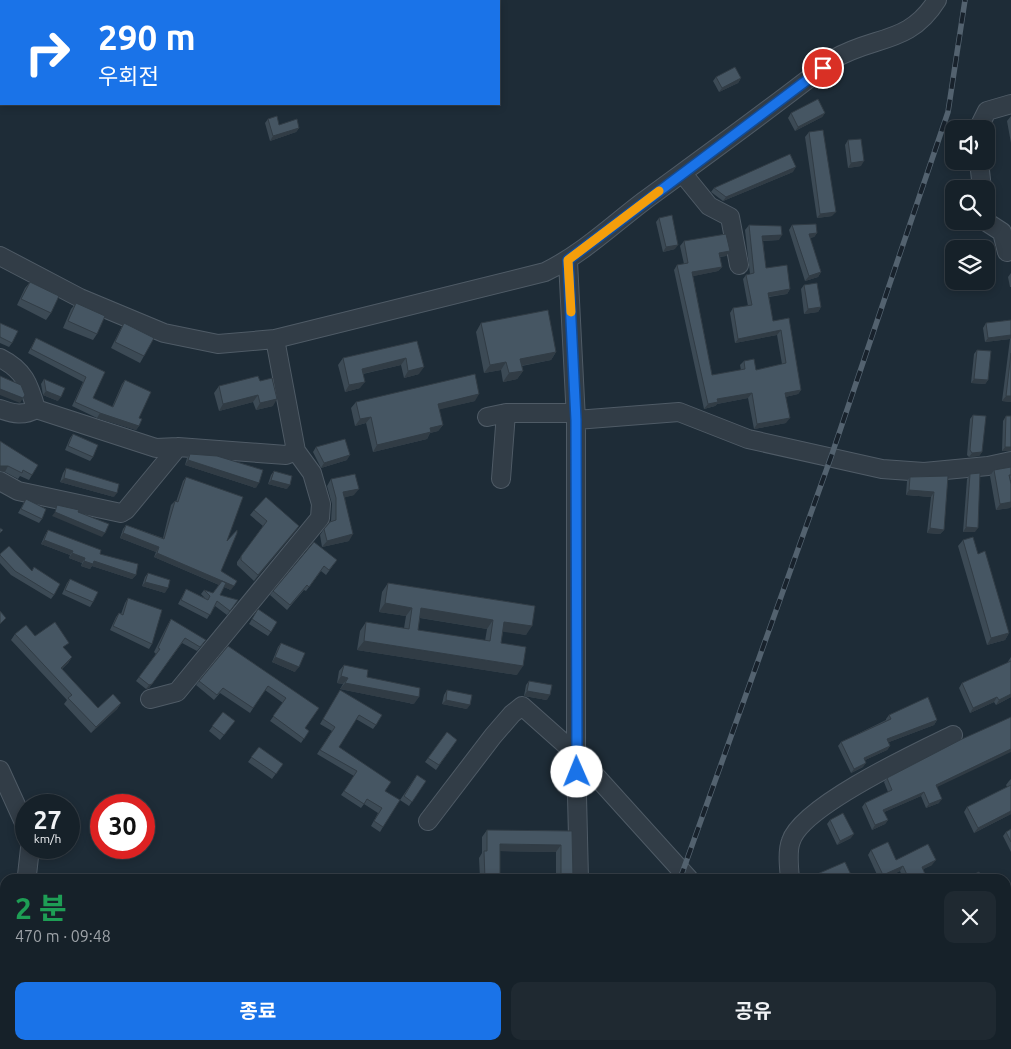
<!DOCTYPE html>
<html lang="ko">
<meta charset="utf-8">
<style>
:root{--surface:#162129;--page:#1f2931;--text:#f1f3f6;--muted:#9ea3a8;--line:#353e46;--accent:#1a73e8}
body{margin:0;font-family:Ubuntu,"Noto Sans KR",sans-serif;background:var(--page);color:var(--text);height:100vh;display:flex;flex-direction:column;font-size:19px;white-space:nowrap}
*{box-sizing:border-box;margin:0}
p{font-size:16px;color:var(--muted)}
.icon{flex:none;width:28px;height:28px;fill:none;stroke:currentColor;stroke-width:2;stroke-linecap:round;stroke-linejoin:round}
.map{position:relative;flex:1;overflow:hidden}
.panel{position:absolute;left:0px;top:874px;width:1011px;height:176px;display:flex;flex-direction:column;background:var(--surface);border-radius:15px 15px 0 0;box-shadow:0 2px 8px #0003,0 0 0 1px var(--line)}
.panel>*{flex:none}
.banner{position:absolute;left:0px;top:0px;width:500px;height:105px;box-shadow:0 2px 8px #0003,0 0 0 1px var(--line);background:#1a73e8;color:#fff;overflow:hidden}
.fabs{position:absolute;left:945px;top:120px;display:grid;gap:10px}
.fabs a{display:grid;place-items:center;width:50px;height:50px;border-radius:10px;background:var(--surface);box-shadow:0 2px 8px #0003,0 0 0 1px var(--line);font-size:25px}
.speed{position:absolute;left:15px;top:794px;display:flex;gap:10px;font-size:25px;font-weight:700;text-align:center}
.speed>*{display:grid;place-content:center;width:65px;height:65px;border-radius:50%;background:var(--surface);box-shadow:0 2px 8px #0003,0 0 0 1px var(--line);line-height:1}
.speed small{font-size:12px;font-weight:400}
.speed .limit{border:8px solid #d22;background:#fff;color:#111}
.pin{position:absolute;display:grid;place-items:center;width:42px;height:42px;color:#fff;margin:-21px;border:2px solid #fff;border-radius:50%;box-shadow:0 1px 5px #0007}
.me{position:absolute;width:55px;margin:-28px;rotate:359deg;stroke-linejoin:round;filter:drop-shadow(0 0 4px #0008)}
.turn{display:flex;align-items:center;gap:18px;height:105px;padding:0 15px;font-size:22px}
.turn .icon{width:65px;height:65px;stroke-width:2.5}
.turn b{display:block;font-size:35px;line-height:42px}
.round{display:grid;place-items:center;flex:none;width:52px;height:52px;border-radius:10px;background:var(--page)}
.summary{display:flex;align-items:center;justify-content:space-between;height:85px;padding:0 15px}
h1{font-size:30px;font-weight:700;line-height:38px;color:#1e9e55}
.cta{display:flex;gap:10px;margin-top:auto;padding:10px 15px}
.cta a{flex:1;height:58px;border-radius:10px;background:var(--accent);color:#fff;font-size:20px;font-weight:700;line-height:58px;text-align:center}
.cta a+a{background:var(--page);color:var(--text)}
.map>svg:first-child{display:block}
</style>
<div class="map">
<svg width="1011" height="1049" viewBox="0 0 1011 1049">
<rect width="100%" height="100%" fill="#1e2c37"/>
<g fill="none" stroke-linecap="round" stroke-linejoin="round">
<g stroke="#4f5b66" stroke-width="20">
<path id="minor" d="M978,129L987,111L1011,104
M979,161L982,189
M683,174L709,206L730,217L739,265
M985,221L1002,232L1007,252
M0,256L80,298L164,333L218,344L275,339L545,272C582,254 611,226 644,201C708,154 772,108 834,59C875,35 909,45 937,0
M568,261L576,420V754L579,879
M0,358C24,370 29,384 36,409
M0,409C13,414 24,416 36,409L156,448L178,447L286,455L296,451
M487,417L506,413H576
M576,420L679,412L748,439L882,469L924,472L988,466L1011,461
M501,479L506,413
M0,481L18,491L121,513L126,510L178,447
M150,699L177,692L320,518L321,504L312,473L296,451L275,339
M0,770L26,827
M428,821L493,736L512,714L522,706L576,754L689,879
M27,875L30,848
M790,879C789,868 787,851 791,841C802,806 918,752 953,735
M580,1045V1049
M834,1045L837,1049"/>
</g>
<use href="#minor" stroke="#323d47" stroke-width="18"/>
<g stroke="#53626f" stroke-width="5.5">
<path id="rail" d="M680,879L831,457L948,112L965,0
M626,1049L628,1045"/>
</g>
<use href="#rail" stroke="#18222c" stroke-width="4" stroke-dasharray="11" stroke-linecap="butt"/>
</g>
<path fill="#3c4a55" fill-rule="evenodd" d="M716,77L741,78L738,83L719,92L713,81Z
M791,113H825L822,117L795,131L788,118Z
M1011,116V143L1007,121Z
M268,119L279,125L299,128L296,132L270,141L265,123Z
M809,132L832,216L817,218L805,137Z
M848,140L861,166L848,168L845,145Z
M793,172L723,201L711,192L714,188Z
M659,218L675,249L663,252L656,222Z
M749,225L779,240L763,241L766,268L790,289L787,294L769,297L773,321L789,318L801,390L798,394L785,397L786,423L754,429L748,398L717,404L715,406L704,409L674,270L677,265L684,264L680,246L684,241L730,251L726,256L720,257L722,267L718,271L693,276L712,375L741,370L740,365L744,361L756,370L782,364L777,335L735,343L730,313L733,308L748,306L743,279L746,275L750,274L745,230Z
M792,225L817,233L814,237L810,238L821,272L818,277L805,281L789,230Z
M1011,273V287H1010L1008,277Z
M30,282L51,313L46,320L17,305L25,288Z
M804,285L821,307L818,312L804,314L801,289Z
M76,303L97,334L93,340L63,328L71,309Z
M1011,320V402L1002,401L1010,339L985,342L983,328L986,323Z
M0,323L12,343L9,347L0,343Z
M124,323L144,356L140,363L111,348L120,330Z
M481,323L556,352L551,360L522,366L523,371L517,379L503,382L501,370L484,373L476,332Z
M36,338L105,372L93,398L112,407L122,384L125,380L139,418V426L136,430L97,418L72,406L83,382L28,353Z
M417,341L419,374L404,378L401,365L363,374L360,388L345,392L338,365L343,358Z
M977,350L988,380L985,384L971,383L974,354Z
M44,379L58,401L43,395L41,384Z
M260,381L273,406L256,410L253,402L219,411L214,393L219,386Z
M475,401L439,409L443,425L438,431L430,433L427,439L373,452L366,423L355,426L351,408L356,402Z
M973,415L982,452L979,456L969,457L967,455L970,419Z
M1006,416L1011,451H1002L1003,421Z
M73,434L93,457L90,461L65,450L70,438Z
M0,441L32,475L29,480L20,476L18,479L5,472L0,471Z
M316,447L347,460L321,468L313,452Z
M190,454L256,488L185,465L187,458Z
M1011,467V480H1010L1011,506L1010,508L996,510L990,476L994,470Z
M66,468L114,497L60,482L63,473Z
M274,471L287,489L268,484L271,475Z
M970,474L975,532H963L967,479Z
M948,476L944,530L940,534L927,533L931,497L906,495L907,481L910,477Z
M186,477L227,541L221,571L231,590L224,587L220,595L238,600L227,615L215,606L207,619L178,604L186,589L205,598L201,594L204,590L213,593L219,585L154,557L156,552L120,538L123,529L126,525L163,538L171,505L175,501L176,502L183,481Z
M331,479L354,495L345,497L349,541L322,547L320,535L324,529L331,521L332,504L327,486Z
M26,499L42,519L39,523L18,513Z
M254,510L299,526L254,581L237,565V562L263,526L250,515Z
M48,530L100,554L136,575L132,579L92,566L90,569L81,566L82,563L69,558L70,555L41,544L45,535Z
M963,540L1009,633L1005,640L987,645L958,546Z
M0,554L54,595L51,599L11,575L0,563Z
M337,560L326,575L321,571L306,591L304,590L287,610L270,595L273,591Z
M148,573L165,593L142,586L145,577Z
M70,579L93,602L90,607L62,594L67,583Z
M388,583L535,606L526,635L503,631L501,643L517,675L357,650L360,631L366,622L404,628L406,616L379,612L382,592ZM420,618L487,629L485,641L418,630Z
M128,598L152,644L149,649L110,630L116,617L119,613L121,614L125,603Z
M258,609L271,632L268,636L249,624Z
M171,619L203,644L197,651L182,643L149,688L146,689L136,681L156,654L154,652L168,624Z
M15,634L35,636L65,649L72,657L68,663L62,669L98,708L121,703L117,709L91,733L64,704L67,700L11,640Z
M281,643L295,672L272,662L278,647Z
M228,646L319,708L305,728L309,731L301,743L270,721L283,703L265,690L250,713L220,693L214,700L196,685Z
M1011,657V697L996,705L994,702L970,713L959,688L962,683L1007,663Z
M344,665L414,704L340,689L343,684L337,683L339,671Z
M529,681L547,700L524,696L526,685Z
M340,690L376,725L373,729L356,719L339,747L385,791L383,827L380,832L371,826L378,813L364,804L361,808L341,795L354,776L317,754L332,731L320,724Z
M447,690L467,709L442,704L444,695Z
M223,712L235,721L220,740L209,731Z
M889,715L937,720L934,725L889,742L890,746L887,750L865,760L863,767L851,773L838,746L841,742L886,720V719Z
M447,732L457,740L436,770L425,762Z
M259,747L283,764L272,779L248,762Z
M417,775L426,781L409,806L400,800Z
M887,778L937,787L939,803L926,808L921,796L884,812L888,820L885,824L872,830L862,807L865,803L888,792L884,782Z
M1011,779V814L974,833L964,812L967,807L1007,787L1006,785L1009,781Z
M830,820L851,838L837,845L827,824Z
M1011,829V852L1003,836L1006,832Z
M487,830L572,831L573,879H556V852L500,851V879H480L479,858L482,853V837Z
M871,850L896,860L932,865L923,869L927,879H903L900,871L884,879H879L868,855Z
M511,1045H522L523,1049H509Z
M539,1045H554V1049H538V1046Z
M788,1045H822L825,1049H786V1048Z"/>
<path fill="#313c45" d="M741,78L738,83L719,92L722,88Z
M825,113L822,117L795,131L798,127Z
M299,128L296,132L270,141L273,136Z
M864,161L861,166L848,168L851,163Z
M796,167L793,172L723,201L726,197Z
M836,212L832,216L817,218L820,214Z
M817,233L814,237L805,238L809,234Z
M782,235L779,240L759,241L762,236Z
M678,245L675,249L663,252L666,247Z
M730,251L726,256L716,257L719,253Z
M722,267L718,271L689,277L692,272Z
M821,272L818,277L805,281L809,276Z
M790,289L787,294L764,297L768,293Z
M821,307L818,312L804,314L808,309Z
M781,330L777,335L735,343L738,339Z
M1011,335V338L1010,339L985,342L988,338Z
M556,352L551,360L514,367L520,359Z
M406,358L401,365L357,375L362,369Z
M506,362L501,370L484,373L490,365Z
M424,367L419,374L404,378L408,371Z
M523,371L517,379L503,382L509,373Z
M974,379L988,380L985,384L971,383Z
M365,382L360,388L345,392L349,385Z
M0,389L23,398L20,403L0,395Z
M801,390L798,394L781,398L785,393Z
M46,391L61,397L58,401L43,395Z
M752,393L748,398L717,404L715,406L704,409L708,404L717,399Z
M479,394L475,401L433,411L438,404Z
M258,395L253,402L219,411L223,404Z
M1006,396H1011V402L1002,401Z
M277,399L273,406L256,410L260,403Z
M100,413L139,426L136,430L97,418Z
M371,417L366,423L355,426L360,419Z
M790,418L786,423L754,429L757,424Z
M443,425L438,431L430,433L427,439L373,452L377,445L430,428Z
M1005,447H1011V451H1002Z
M982,452L979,456L969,457L972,453Z
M350,455L347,460L321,468L324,463Z
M188,460L259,483L256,488L185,465Z
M0,466H8L5,472L0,471Z
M64,478L117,493L114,497L60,482Z
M271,480L290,485L287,489L268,484Z
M359,489L354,495L339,499L343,492Z
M909,490L934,492L931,497L906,495Z
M1011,502V506L1010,508L996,510L1000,504Z
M55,512L105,533L102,537L52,516Z
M299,526L295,532L254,581L258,575Z
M966,527L978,528L975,532H963Z
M930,528L944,530L940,534L927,533Z
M123,533L159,547L156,552L120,538Z
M353,534L349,541L322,547L327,541Z
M44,540L73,551L70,555L41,544Z
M72,553L85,558L82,563L69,558Z
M157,553L234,586L231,590L154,557Z
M84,561H94L136,575L132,579L92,566L90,569L81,566Z
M145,582L168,588L165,593L142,586Z
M385,603L412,608L406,616L379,612Z
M421,608L493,620L487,629L415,617Z
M504,622L532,626L526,635L498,631Z
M1009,633L1005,640L987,645L991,638Z
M185,638L149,688L146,689L149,685Z
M364,641L523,666L517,675L357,650Z
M72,657L68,663L57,673L61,668Z
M275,657L299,667L295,672L272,662Z
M341,676L348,678L343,684L337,683Z
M345,683L419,697L414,704L340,689Z
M527,691L550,695L547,700L524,696Z
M1011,694V697L996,705L999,700Z
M997,697L994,702L970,713L973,708Z
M446,700L470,705L467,709L442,704Z
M121,703L117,709L91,733L96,727Z
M937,720L934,725L884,744L887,739Z
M890,746L887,750L861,762L864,758Z
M1011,749V752L933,789L936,785Z
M866,763L863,767L851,773L854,769Z
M924,792L921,796L880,814L883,810Z
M942,799L939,803L926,808L929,804Z
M1011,811V814L974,833L978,828Z
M888,820L885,824L872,830L875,825Z
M854,834L851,838L837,845L840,841Z
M500,844L561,845L556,852L495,851Z
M936,860L932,865L918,872L922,867Z
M903,866L900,871L884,879H881L883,875Z
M1011,913V917L1006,919V916Z"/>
<path fill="#465663" stroke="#313c45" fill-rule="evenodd" d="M735,67L741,78L722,88L716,77Z
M818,99L825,113L798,127L791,113Z
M277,116L279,125L297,119L299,128L273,136L268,119Z
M823,130L836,212L820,214L809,132Z
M861,139L864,161L851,163L848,140Z
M790,154L796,167L726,197L714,188Z
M672,215L678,245L666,247L659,218Z
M816,224L817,233L809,234L821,272L809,276L792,225Z
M749,225L781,226L782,235L762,236L766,268L787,265L790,289L768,293L773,321L789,318L801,390L785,393L790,418L757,424L752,393L717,399L718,402L708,404L677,265L688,263L684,241L726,234L730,251L719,253L722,267L692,272L712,375L745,369L744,361L754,359L756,370L786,363L781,330L738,339L733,308L752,305L746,275L754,273Z
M30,282L59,296L51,313L21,299Z
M817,283L821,307L808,309L804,285Z
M76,303L105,316L97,334L68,321Z
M548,310L556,352L520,359L523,371L509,373L506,362L490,365L481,323Z
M1011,320V335L988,338L986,323Z
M0,323L18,331L12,343L0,337Z
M124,323L154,338L144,356L115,342Z
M36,338L105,372L93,398L113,407L125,380L151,392L139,418L142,419L139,426L100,413L75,402L86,377L31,349Z
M417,341L424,367L408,371L406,358L362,369L365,382L349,385L343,358Z
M977,350L991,351L988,380L974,379Z
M1011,353V396H1006Z
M475,374L479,394L438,404L443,425L430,428L431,432L377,445L371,417L360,419L356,402Z
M0,376L21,385L25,395L23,398L0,389Z
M258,376L260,381L272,378L277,399L260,403L258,395L223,404L219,386Z
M44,379L65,388L61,397L46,391Z
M973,415L986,416L982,452L972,453L970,450Z
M1006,416H1011V447H1005Z
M73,434L98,445L93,457L68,446Z
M345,439L350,455L324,463L316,447Z
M0,441L38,465L32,475L23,470L22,473L8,466H0Z
M190,454L217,456L263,470L259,483L188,460Z
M1011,467V475H1009L1011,484V502L1000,504L994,470Z
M66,468L119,484L117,493L64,478Z
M274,471L292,476L290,485L271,480Z
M980,473L978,528L966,527L970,474Z
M355,474L359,489L343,492L353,534L327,541L324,529L330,522L336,520V498L331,479Z
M948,476L944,530L930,528L934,492L909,490L910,477Z
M186,477L243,497L227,541L237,530V533L221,571L237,581L234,586L157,553L159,547L123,533L126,525L164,539L175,501L178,502Z
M266,497L299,526L258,575L241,560V556L267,521L254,510Z
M26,499L46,509L42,519L21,509Z
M57,505L79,510L78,512L109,524L105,533L55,512Z
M0,528L3,530L0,533Z
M48,530L101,550L100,554L138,564L136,575L94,561L93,564L84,561L85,558L72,553L73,551L44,540Z
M973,537L978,554L985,551L1009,633L991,638L963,540Z
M314,542L337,560L329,570L324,566L309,587L307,585L290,605L273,591Z
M9,546L32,571L34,567L60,584L54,595L15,571L0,555V554Z
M148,573L170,580L168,588L145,582Z
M70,579L98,592L93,602L65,590Z
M222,581L226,583L220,595L238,600L230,611L217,601L210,615L181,600L186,589L208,600L210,596L204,590L213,593Z
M388,583L535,606L532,626L504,622L501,643L526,647L523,666L364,641L366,622L409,629L412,608L385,603ZM421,608L493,620L490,641L418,630Z
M128,598L162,610L152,644L113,626L119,613L123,615Z
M258,609L277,622L271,632L252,619Z
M0,611L6,618L0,624Z
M171,619L206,640L200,647L185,638L152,684L149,685L139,677L160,649L158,648Z
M55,622L69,643L63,647L72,657L61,668L98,708L113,694L121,703L96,727L68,698L72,695L15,634L26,625L35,636Z
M281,643L305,653L299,667L275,657Z
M228,646L319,708L305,728L309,731L304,739L273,716L286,698L268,686L253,708L223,688L217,695L199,681Z
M1011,661V694L999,700L997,697L973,708L962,683Z
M344,665L368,670L367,677L420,688L419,697L345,683L348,678L341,676Z
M529,681L552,685L550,695L527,691Z
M340,690L382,715L376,725L359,715L339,747L391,782L385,791L400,800L383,827L374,821L382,808L367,799L364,804L344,791L357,771L320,750L335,727L323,719Z
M447,690L472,695L470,705L446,700Z
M928,697L937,720L887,739L890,746L864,758L866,763L854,769L841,742L891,719L889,715Z
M223,712L235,721L224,735L212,726Z
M1011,717V749L936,785L942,799L929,804L924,792L883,810L888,820L875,825L865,803L892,790L887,778L962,739Z
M447,732L457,740L439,765L428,758Z
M259,747L283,764L276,774L251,757Z
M417,775L426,781L412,802L404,796Z
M1011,785V811L978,828L967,807Z
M843,813L854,834L840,841L830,820Z
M1011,829V842L1006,832Z
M487,830L572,831L573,879H561V845L500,844V879H485L484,851H487Z
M888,842L896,860L928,844L936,860L922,867L927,879H909L903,866L883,875L871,850Z
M845,862L853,879L808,878Z
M979,872L982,879H964Z
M1011,901V913L1006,916V904Z
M478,1045H491V1049H453V1048Z
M512,1045H522L523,1049H513Z
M541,1045H554V1049H541Z
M790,1045H822L825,1049H793Z
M899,1045L900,1048L908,1045H950L951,1049H887Z"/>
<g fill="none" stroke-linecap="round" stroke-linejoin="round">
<g stroke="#114b97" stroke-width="12">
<path id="route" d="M577,772L576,420L568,260L823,68"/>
</g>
<use href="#route" stroke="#1a73e8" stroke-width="9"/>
<path stroke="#f59e0b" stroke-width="9" d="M571,312L568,260L659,191"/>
</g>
</svg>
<div class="fabs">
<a><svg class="icon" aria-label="sound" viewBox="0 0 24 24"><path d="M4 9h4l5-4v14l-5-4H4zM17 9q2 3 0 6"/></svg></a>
<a><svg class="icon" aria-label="search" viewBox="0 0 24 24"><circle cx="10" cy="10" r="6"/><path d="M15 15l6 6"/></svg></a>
<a><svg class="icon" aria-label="layers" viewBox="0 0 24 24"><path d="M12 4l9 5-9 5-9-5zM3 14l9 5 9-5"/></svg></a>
</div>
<div class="speed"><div>27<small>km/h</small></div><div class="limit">30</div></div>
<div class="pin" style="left:823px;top:68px;background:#d93025"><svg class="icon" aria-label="arrive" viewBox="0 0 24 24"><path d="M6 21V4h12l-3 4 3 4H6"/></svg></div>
<svg class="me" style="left:577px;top:772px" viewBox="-20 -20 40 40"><circle r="19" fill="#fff"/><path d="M0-13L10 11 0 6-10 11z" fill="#1a73e8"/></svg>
<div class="banner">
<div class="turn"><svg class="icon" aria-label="right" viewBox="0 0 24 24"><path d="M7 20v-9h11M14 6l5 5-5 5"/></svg><div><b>290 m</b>우회전</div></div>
</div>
<section class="panel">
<div class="summary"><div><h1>2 분</h1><p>470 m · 09:48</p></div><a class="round"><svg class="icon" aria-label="close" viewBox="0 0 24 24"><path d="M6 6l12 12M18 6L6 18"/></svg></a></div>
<div class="cta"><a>종료</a><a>공유</a></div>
</section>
</div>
